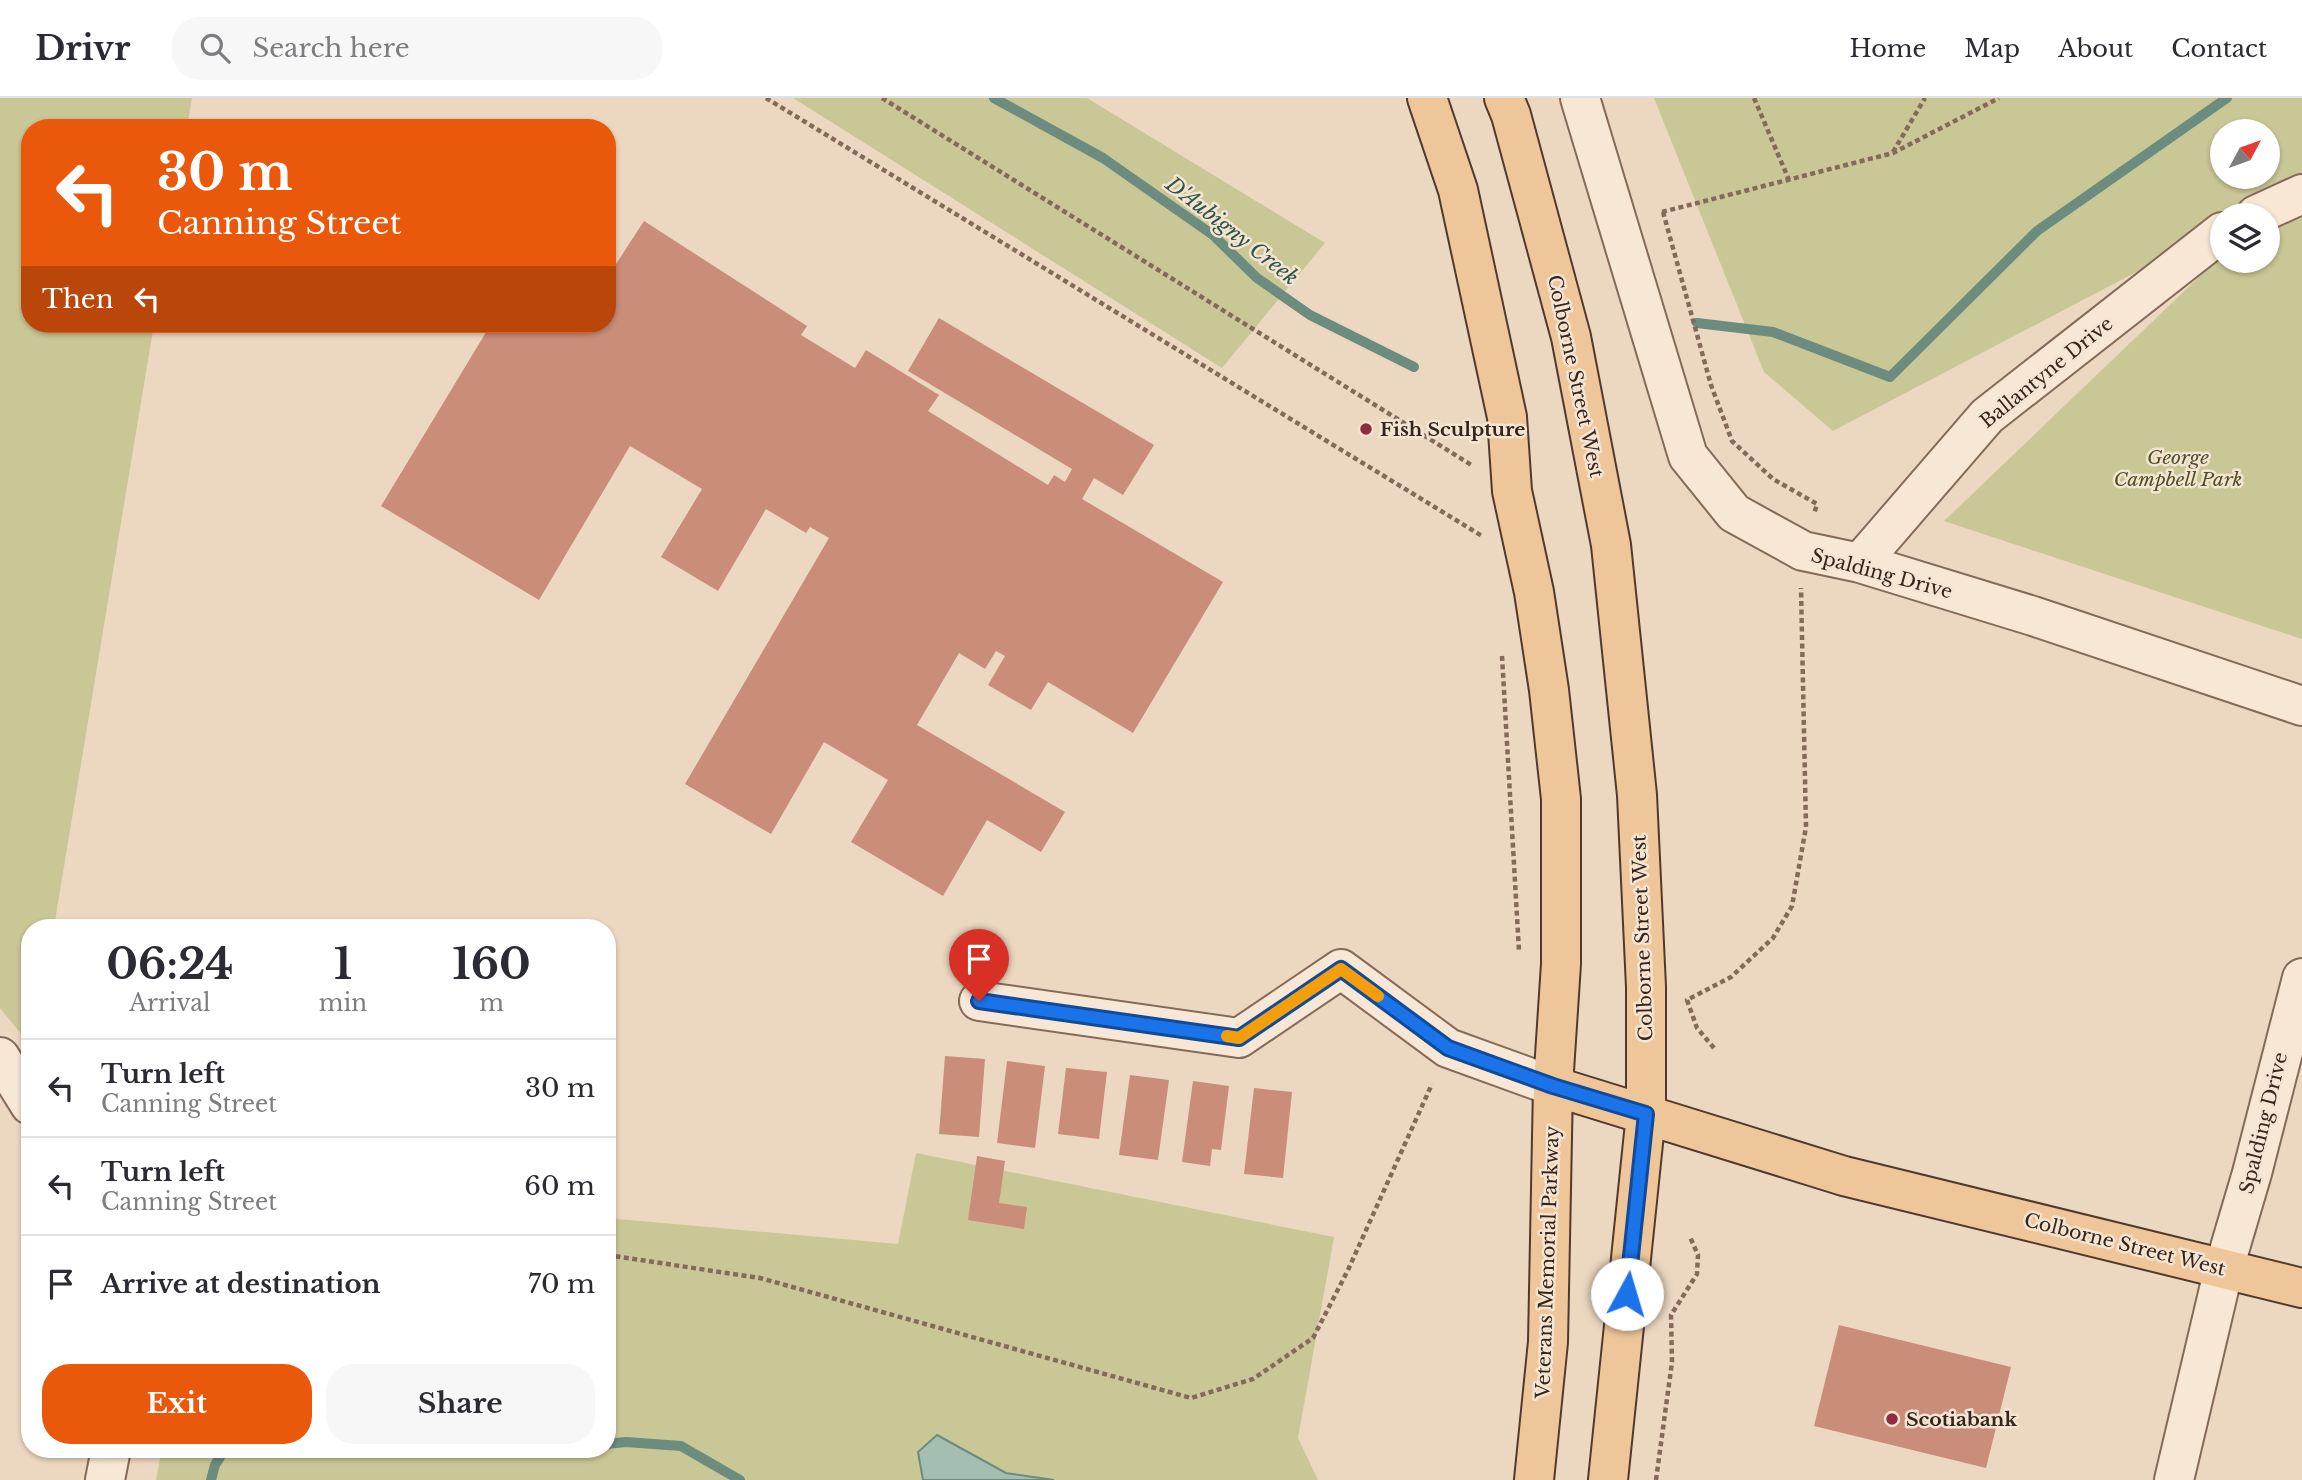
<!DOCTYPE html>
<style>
:root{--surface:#fff;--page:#f7f7f7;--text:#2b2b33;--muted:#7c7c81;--line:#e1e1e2;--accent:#ea580c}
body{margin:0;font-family:"Libre Baskerville",serif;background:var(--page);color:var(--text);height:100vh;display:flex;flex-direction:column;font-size:26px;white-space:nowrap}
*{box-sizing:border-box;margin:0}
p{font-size:23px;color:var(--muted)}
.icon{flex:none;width:38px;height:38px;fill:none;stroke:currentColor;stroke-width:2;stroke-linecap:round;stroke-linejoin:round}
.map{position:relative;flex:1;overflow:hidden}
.sheet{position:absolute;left:21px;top:821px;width:595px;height:539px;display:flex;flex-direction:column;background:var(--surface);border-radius:28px;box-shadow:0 2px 5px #0004}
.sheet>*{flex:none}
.guide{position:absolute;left:21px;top:21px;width:595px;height:214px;border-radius:28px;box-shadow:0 2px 5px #0004;background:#ea580c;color:#fff;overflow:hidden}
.needle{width:46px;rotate:49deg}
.controls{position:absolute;left:2210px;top:21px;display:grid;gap:14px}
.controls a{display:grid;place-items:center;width:70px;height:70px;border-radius:50%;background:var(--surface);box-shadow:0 2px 5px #0004;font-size:35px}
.pin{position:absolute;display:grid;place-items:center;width:60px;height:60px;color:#fff;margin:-72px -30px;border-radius:50% 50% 50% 0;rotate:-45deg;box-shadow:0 0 7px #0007}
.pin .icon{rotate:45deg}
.me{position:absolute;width:77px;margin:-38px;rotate:6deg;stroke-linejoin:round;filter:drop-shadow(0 0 5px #0008)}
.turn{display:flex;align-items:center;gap:24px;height:147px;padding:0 21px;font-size:32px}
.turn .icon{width:91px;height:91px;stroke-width:2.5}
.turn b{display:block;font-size:49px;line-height:60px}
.then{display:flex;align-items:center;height:66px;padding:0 21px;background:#0003;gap:14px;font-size:26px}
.eta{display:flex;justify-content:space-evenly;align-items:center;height:119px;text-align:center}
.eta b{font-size:42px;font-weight:700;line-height:49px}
.primary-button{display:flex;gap:14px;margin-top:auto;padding:14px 21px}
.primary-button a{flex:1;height:80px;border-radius:28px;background:var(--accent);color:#fff;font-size:28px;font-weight:700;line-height:80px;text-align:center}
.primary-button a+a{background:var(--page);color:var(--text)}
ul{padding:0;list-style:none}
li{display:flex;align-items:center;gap:21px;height:98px;padding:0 21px;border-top:2px solid var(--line)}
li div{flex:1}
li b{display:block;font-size:26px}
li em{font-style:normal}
header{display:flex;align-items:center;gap:42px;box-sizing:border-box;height:98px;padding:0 35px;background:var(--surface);border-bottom:2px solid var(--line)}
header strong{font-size:33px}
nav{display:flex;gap:38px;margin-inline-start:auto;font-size:24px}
.search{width:490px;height:63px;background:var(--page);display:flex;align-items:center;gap:18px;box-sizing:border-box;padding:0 24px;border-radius:28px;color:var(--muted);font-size:26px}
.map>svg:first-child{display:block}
</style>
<header>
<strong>Drivr</strong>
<div class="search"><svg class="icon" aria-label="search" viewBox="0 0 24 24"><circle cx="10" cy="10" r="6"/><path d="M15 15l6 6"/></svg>Search here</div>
<nav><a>Home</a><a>Map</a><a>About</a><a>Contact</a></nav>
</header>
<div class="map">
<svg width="2302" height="1382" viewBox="0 0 2302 1382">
<rect width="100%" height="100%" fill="#ecd8c1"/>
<path fill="#c9c796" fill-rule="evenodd" d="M0,0H192L187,30H30V226H154L54,829L30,830V947L0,910Z
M793,0H1087L1325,145L1222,270Z
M1654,0H2302V94L2249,117H2222V129L1833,333L1764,274ZM2222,33H2268V79H2222Z
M2302,117V541L1944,423L2222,157V163H2268V132Z
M916,1055L1334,1139L1298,1340L1318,1382H156L162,1351H607V1120L898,1146Z"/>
<path fill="#a4beb2" stroke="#6b8c7e" stroke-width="2" d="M937,1337L1006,1375L1054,1382H923L918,1354Z"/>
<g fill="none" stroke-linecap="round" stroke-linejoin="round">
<path stroke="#6b8c7e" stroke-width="10" d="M994,0L1103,60L1213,137L1257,180L1310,217L1414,269
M1697,225L1773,234L1890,279L2037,133L2227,0
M607,1346L626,1344L681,1348L740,1382
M515,1351L553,1354L574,1351
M211,1382L215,1367L225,1351"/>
</g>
<path fill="#c98d79" d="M644,123L807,228L801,237L855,270L866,252L939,297L928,313L1048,387L1054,377L1065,384L1072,371L908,273L939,220L1154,347L1123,397L1094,380L1082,401L1223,484L1133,635L1048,584L1031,612L988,587L1005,558L996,553L985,571L959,555L917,627L1065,714L1041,754L987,722L943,798L851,744L888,682L824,644L771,736L685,686L829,440L810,429L806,435L766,411L718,493L661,459L702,391L630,348L539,502L381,408L491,226H607V180Z
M945,958L985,961L979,1039L939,1036Z
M1007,963L1045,968L1035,1050L997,1045Z
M1066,970L1107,974L1099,1041L1058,1036Z
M1130,977L1169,982L1158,1062L1119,1057Z
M1193,983L1229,988L1221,1052L1212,1051L1210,1068L1182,1064Z
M1254,990L1292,994L1283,1080L1244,1076Z
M977,1058L1005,1063L999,1105L1027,1109L1024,1131L968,1122Z
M1839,1227L2011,1269L1986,1370L1814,1328Z"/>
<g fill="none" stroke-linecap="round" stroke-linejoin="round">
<g stroke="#85695a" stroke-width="42">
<path id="minor" d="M1580,0L1688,358L1734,415L1803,453L1860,465L2033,518L2302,608
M2256,117L2302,96
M1860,465L1987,318L2222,134
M979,903L1239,940L1341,871L1448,950L1553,988
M0,959L30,1007
M105,1382L111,1351
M2174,1382L2224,1170L2252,1075L2302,880"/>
</g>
<g stroke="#52392e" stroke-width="42">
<path id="major" d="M1427,0L1458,92L1507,319L1512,393L1534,494L1549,592L1561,701V866L1553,988L1548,1244L1534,1382
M1504,0L1511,17L1571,239L1611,447L1637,697L1646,889V1016L1608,1382
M1553,988L1844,1078L2302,1190"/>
</g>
<path stroke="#85695a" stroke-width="4.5" stroke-dasharray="5 3.5" stroke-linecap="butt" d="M766,0L1482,438
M882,0L1473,368
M1754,0L1789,82
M1893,54L1925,0
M1662,114L1893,55L1999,0
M1663,114L1711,287L1732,343L1773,381L1817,406L1814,416
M1502,558L1519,853
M1714,950L1697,930L1687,902L1731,879L1773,840L1792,808L1806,729L1801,490
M607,1157L760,1180L1191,1300L1253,1281L1313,1240L1348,1172L1432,986
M1656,1382L1672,1264L1671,1217L1697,1176L1698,1157L1690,1139"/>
<use href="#minor" stroke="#f7e7d4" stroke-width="38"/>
<use href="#major" stroke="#eec69a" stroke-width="38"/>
</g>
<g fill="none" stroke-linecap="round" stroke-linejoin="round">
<g stroke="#114b97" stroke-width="18">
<path id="route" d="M979,903L1239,940L1341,871L1448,950L1553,988L1646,1016L1627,1196"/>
</g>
<use href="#route" stroke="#1a73e8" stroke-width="12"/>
<path stroke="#f59e0b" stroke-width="12" d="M1227,938L1239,940L1341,871L1378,898"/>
</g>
<g fill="#912c3e" stroke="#f4e4d1" stroke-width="2.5">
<circle cx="1366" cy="331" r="7"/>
<circle cx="1892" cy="1321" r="7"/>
</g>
<g text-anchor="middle" stroke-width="5" stroke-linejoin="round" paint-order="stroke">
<g font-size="19" fill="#35251d" stroke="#f4e4d1">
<text transform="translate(2046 274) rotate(-39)" y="7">Ballantyne Drive</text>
<text transform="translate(1576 278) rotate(78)" y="7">Colborne Street West</text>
<text transform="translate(1882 475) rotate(15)" y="7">Spalding Drive</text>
<text transform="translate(1642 840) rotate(-92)" y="7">Colborne Street West</text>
<text transform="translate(2263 1025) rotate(-76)" y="7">Spalding Drive</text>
<text transform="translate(2125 1146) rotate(14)" y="7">Colborne Street West</text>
<text transform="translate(1547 1164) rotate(-88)" y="7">Veterans Memorial Parkway</text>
</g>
<g font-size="19" font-weight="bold" fill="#35251d" stroke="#f4e4d1" text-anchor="start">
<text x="1380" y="338">Fish Sculpture</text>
<text x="1906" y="1328">Scotiabank</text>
</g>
<g font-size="19" font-style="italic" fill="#4d5125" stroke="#f4e4d1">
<text x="2178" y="366">George<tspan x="2178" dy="22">Campbell Park</tspan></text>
</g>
<g font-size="21" font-style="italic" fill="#2d544b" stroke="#f4e4d1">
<text transform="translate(1232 133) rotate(38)" y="7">D'Aubigny Creek</text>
</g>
</g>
</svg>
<div class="controls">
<a><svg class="needle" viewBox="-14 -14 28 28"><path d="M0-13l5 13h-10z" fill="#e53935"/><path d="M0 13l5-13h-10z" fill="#7c7c81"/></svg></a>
<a><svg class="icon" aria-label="layers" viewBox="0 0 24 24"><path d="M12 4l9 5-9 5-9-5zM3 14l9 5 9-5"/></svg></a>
</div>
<div class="pin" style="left:979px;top:903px;background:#d93025"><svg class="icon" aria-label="arrive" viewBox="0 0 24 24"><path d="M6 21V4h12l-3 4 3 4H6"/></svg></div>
<svg class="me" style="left:1627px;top:1196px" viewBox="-20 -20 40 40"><circle r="19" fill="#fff"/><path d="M0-13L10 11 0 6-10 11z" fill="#1a73e8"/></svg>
<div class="guide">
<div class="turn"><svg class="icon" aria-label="left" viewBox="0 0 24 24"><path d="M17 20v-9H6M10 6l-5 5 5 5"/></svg><div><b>30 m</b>Canning Street</div></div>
<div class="then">Then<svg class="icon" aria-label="left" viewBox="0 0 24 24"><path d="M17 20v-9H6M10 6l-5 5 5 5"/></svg></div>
</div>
<section class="sheet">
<div class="eta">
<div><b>06:24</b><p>Arrival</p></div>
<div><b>1</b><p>min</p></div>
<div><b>160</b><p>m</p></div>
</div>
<ul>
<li><svg class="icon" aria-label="left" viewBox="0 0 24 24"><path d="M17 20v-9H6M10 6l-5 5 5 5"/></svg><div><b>Turn left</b><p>Canning Street</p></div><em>30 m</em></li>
<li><svg class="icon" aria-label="left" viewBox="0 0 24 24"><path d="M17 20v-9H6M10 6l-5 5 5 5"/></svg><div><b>Turn left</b><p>Canning Street</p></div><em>60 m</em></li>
<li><svg class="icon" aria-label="arrive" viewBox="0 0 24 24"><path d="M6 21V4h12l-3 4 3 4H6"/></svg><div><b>Arrive at destination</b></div><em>70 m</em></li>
</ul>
<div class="primary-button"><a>Exit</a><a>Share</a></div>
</section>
</div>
